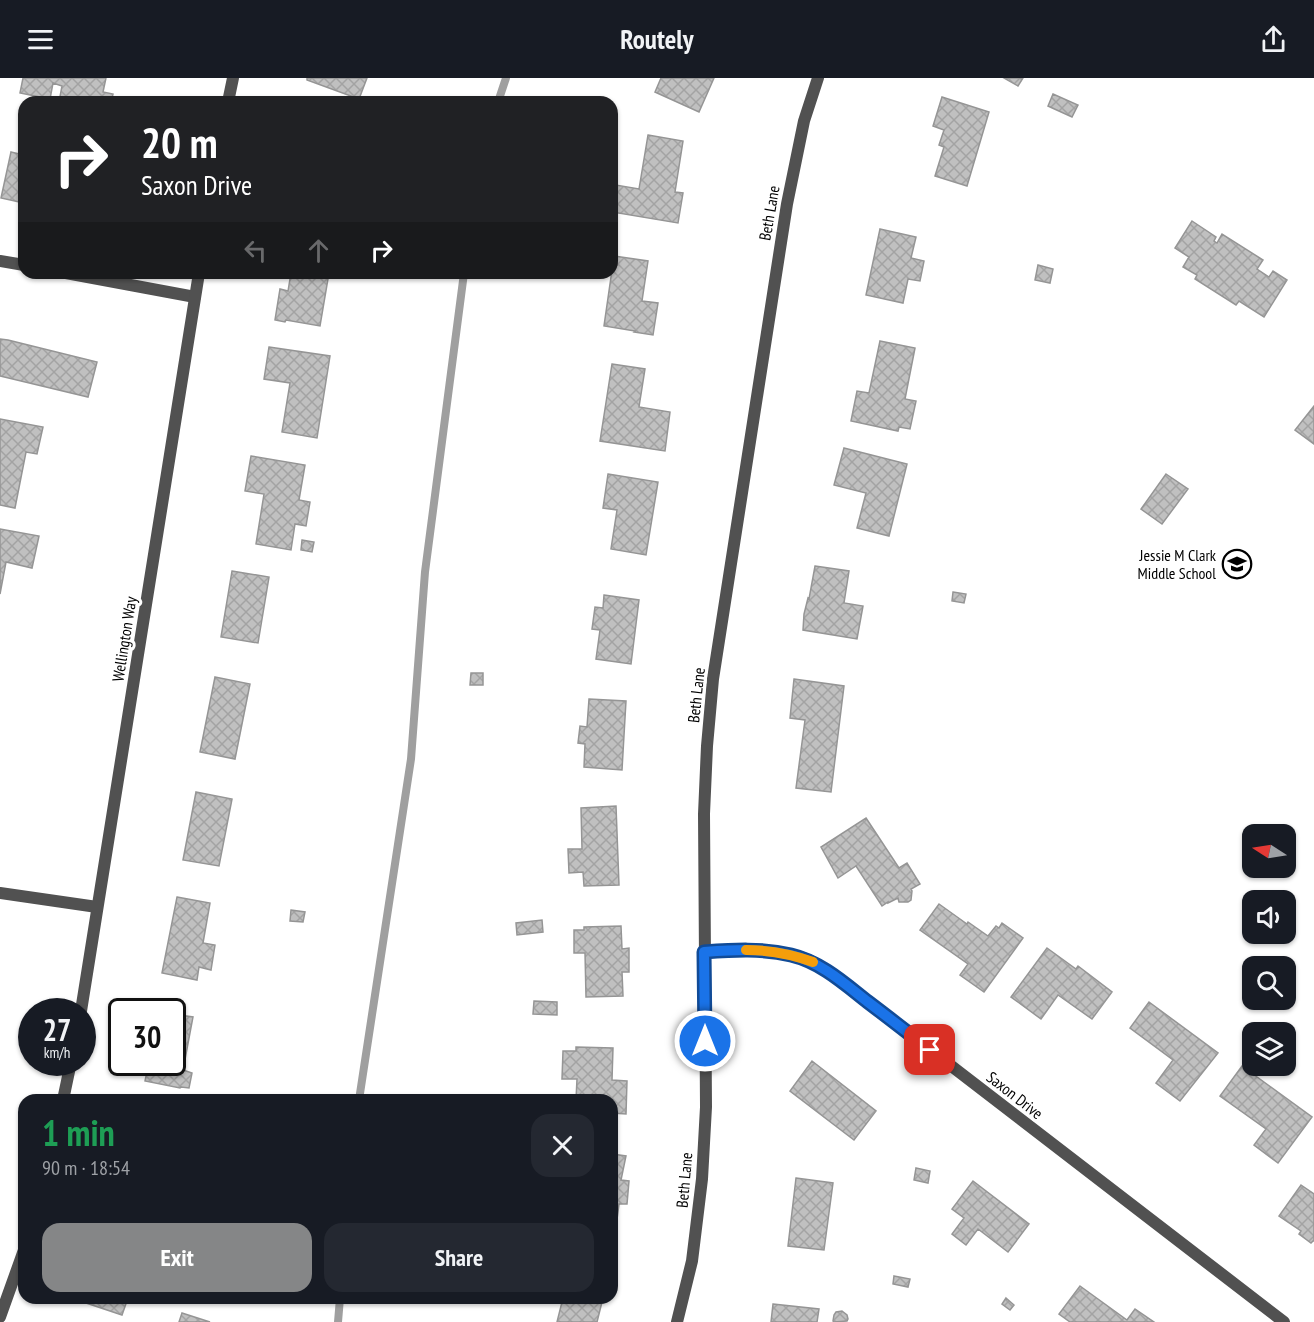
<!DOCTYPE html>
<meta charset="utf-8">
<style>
:root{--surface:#171b24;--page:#242831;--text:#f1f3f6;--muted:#9ea1a6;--accent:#858687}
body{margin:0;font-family:"PT Sans Narrow",sans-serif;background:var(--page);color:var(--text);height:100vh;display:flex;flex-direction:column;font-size:22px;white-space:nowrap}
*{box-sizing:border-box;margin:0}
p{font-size:20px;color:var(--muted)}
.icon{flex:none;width:33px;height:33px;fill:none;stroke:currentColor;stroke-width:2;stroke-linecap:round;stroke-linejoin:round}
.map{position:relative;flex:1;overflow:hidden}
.sheet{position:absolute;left:18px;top:1016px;width:600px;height:210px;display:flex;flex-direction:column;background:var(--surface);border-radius:18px;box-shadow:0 2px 4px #0004}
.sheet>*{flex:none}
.top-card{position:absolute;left:18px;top:18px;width:600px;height:183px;border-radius:18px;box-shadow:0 2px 4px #0004;background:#202124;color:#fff;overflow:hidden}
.needle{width:39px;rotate:282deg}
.buttons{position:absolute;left:1242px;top:746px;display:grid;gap:12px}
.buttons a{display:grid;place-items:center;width:54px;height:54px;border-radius:12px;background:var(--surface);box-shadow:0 2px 4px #0004;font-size:30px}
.speed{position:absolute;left:18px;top:920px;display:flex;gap:12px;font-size:30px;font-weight:700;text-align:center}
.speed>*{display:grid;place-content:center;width:78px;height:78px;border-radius:50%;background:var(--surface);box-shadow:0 2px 4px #0004;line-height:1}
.speed small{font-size:15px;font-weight:400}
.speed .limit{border:3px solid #111;border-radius:9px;background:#fff;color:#111}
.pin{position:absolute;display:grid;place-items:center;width:51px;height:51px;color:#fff;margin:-26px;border-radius:12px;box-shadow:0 3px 9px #0006}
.me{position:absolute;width:66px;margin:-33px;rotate:0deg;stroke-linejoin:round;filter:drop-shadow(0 0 4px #0008)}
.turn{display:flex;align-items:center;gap:21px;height:126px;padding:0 24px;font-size:27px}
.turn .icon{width:78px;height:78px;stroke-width:2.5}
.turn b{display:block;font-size:42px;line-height:51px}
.lanes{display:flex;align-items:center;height:57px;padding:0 24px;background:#0003;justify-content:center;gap:30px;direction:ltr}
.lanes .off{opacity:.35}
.round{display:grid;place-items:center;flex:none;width:63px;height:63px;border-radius:18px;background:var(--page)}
.head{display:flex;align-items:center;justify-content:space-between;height:102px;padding:0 24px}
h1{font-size:36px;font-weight:700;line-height:45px;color:#1e9e55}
.cta{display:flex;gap:12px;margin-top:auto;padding:12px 24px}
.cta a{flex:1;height:69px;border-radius:18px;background:var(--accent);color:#fff;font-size:24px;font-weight:700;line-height:69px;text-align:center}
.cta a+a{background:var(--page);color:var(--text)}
header{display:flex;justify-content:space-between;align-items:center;height:78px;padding:0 24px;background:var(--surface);font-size:27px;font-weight:700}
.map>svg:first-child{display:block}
</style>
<header><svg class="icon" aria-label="menu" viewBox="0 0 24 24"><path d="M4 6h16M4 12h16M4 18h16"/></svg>Routely<svg class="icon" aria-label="share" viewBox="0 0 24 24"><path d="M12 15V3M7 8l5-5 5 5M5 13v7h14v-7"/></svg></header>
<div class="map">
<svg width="1314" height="1244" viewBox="0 0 1314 1244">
<defs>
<pattern id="building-cross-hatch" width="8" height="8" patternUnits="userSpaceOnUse" patternTransform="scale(1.5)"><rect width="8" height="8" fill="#c0c0c0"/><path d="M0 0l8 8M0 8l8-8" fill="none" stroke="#a3a3a3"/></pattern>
</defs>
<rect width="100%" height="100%" fill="#fff"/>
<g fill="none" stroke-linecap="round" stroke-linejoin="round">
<path stroke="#9f9f9f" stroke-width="8" d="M498,24L506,0
M359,1022L411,681L425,494L464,195
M338,1244L340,1220"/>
</g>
<path fill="url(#building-cross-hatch)" stroke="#959595" stroke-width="1.5" d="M23,0H106L103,14L113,16L111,24H59L62,8L53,5L50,21L20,15Z
M307,0H367L359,21L307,2Z
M661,0H714L699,34L655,14Z
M1004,0H1023L1018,8Z
M1053,16L1078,27L1072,39L1048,28Z
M942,19L989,34L967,108L935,98L944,69L939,67L944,52L933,48Z
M648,57L683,63L675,114L683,115L678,145L612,134L616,107L639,111Z
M11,74L24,77V125L1,120Z
M1192,143L1216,159L1214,163L1217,165L1222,156L1263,182L1257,191L1269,199L1273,193L1287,202L1264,239L1239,223L1236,227L1195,201L1197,197L1183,189L1189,179L1175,170Z
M880,151L916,159L911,180L924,183L920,203L908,201L903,225L866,217Z
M614,178L648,183L642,223L658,225L653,257L634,254L635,253L604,248Z
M1038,187L1053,191L1050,205L1035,202Z
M291,195H329L320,248L286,242L285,244L275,242L280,211L288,213Z
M0,261L8,262L97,284L88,319L0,298Z
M880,263L915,270L905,321L916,323L910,351L899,349L898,353L851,343L857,313L869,315Z
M269,269L330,278L317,360L282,354L290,305L264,301Z
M612,286L645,291L639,329L670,334L665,373L600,363Z
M1314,328V366L1295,352Z
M0,341L43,349L37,376L26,374L15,430L0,427Z
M844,370L907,386L889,458L857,450L866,415L834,407Z
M251,378L305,387L299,422L310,424L306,448L295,446L291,472L256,466L264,416L245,413Z
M608,396L658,404L646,477L611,471L617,432L603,430Z
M1166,396L1188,411L1162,446L1141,431Z
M0,451L39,458L32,490L6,484L0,516Z
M302,462L314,464L312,474L301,472Z
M815,488L849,493L844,525L863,528L857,561L803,552L804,536L808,520L809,521Z
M232,493L269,499L258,565L221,559Z
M953,514L966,516L964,525L952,523Z
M604,517L639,522L631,586L596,581L600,552L592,551L595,529L603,530Z
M471,595H483V607H470Z
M215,599L250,606L235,681L200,674Z
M794,601L844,608L831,714L796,710L805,642L790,640Z
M589,621L626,623L622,692L584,689L585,666L578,665L580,648L587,649Z
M196,714L232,721L219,788L183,782Z
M616,728L619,807L584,808L583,794L569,795L568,771H582L581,730Z
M866,740L899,790L907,785L920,806L911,811L912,813L911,822L908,824H899L898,820L888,825V824L882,828L856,788L838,800L821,769Z
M177,819L210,825L203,865L215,867L211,892L199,889L197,902L162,895Z
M939,826L967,846L968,844L988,858L996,848L999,850L1002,845L1023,860L984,914L960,897L968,886L920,852Z
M291,832L305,834L303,844L290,843Z
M542,842L543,854L517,857L516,845Z
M621,848L622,871L629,870V894H622L623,918L586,919L585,875H574V852H584V849Z
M1047,870L1076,891L1078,888L1112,914L1092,941L1058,917L1041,941L1011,919Z
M534,923L557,924V937L533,936Z
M1149,924L1218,975L1180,1023L1156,1005L1173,982L1130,950Z
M172,936L193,939L183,992L192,995L189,1010L181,1009L180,1010L145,1003L149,984H172Z
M576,969L613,970L612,1002L627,1003L626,1036L612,1035V1022H576L577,1001H562L563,973H576Z
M812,983L876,1033L854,1062L790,1013Z
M1242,988L1312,1039L1278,1085L1254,1067L1266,1051L1220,1018Z
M612,1076L626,1078L621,1102L629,1103L627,1126H619L616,1149H612Z
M916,1090L930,1093L928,1105L914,1102Z
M796,1100L833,1105L824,1172L788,1168Z
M973,1103L1029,1146L1008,1174L978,1151L966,1167L952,1156L964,1140L952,1131Z
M1301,1107L1314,1116V1163H1313L1311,1165L1299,1156L1301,1153L1279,1138Z
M894,1198L910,1201L908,1209L893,1206Z
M1080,1208L1127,1242L1135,1231L1154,1244H1070L1059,1236Z
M88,1220H128L122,1237L86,1225Z
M563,1220H603L597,1244H557Z
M1006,1220L1014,1227L1010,1232L1002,1226Z
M773,1226L819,1231L817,1244H771Z
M842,1233L847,1237L848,1241L847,1243L834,1244L833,1243L834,1237L836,1234Z
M182,1235L210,1244H179Z"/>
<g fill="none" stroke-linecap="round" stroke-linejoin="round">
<path stroke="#515151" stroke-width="12" d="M0,183L24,187
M66,195L195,219
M704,874C740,872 780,868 813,884C821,888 829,895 837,900L1284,1244
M677,1244L692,1183L702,1101L706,1029L704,736L707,668L713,601L787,126L804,43L818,0"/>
<path stroke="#515151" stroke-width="12" d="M228,24L233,0
M0,815L97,829
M81,933L199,195
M63,1022L71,984
M0,1239L24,1172"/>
</g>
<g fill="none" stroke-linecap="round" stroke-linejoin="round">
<g stroke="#114b97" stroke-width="15">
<path id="route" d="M705,963L704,874C733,872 762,870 791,877C821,884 845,906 868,924C889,940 910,956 930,972"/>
</g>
<use href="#route" stroke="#1a73e8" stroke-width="10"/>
<path stroke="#f59e0b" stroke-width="10" d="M746,872C770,872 791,876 813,884"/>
</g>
<defs>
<g id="school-ring" transform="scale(1.5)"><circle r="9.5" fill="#fff" stroke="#000" stroke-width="1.5"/><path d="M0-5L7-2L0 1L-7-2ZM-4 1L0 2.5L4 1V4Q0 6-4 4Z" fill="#000"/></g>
</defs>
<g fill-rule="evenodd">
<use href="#school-ring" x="1237" y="486"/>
</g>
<g text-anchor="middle" stroke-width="6" stroke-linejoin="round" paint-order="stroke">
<g font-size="16" fill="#000" stroke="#fff">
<text transform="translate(769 135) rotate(-80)" y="6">Beth Lane</text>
<text transform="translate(124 561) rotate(-81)" y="6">Wellington Way</text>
<text transform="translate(696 617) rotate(-84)" y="6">Beth Lane</text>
<text transform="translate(1015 1017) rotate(38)" y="6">Saxon Drive</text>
<text transform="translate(684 1102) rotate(-85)" y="6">Beth Lane</text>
</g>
<g font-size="16" fill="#000" stroke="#fff" text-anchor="end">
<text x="1216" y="483">Jessie M Clark<tspan x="1216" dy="18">Middle School</tspan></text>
</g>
</g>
</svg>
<div class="buttons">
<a><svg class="needle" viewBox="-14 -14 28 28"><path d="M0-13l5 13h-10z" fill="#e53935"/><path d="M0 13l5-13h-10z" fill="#9ea1a6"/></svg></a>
<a><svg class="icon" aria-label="sound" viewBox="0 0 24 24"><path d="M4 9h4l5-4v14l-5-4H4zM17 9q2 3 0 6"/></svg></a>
<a><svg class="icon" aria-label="search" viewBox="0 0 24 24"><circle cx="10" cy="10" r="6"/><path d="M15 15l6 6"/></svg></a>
<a><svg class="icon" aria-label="layers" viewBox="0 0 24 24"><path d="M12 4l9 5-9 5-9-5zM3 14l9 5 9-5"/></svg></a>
</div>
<div class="speed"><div>27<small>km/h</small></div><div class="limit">30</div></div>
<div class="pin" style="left:930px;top:972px;background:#d93025"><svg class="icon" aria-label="arrive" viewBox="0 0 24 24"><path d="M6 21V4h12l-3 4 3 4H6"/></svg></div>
<svg class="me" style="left:705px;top:963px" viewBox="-20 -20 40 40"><circle r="17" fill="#1a73e8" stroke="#fff" stroke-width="3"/><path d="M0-11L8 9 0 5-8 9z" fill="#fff"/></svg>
<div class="top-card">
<div class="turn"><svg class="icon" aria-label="right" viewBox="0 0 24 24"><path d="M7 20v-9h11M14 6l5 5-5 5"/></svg><div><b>20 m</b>Saxon Drive</div></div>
<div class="lanes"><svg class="icon off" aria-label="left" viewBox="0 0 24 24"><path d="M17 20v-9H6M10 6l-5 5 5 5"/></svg><svg class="icon off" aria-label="ahead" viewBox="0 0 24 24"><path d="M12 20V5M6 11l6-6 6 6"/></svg><svg class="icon" aria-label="right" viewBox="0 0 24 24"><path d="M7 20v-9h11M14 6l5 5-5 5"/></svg></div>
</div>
<section class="sheet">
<div class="head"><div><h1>1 min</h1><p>90 m · 18:54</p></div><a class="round"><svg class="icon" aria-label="close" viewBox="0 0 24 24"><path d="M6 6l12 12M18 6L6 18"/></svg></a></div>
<div class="cta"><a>Exit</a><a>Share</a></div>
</section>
</div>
